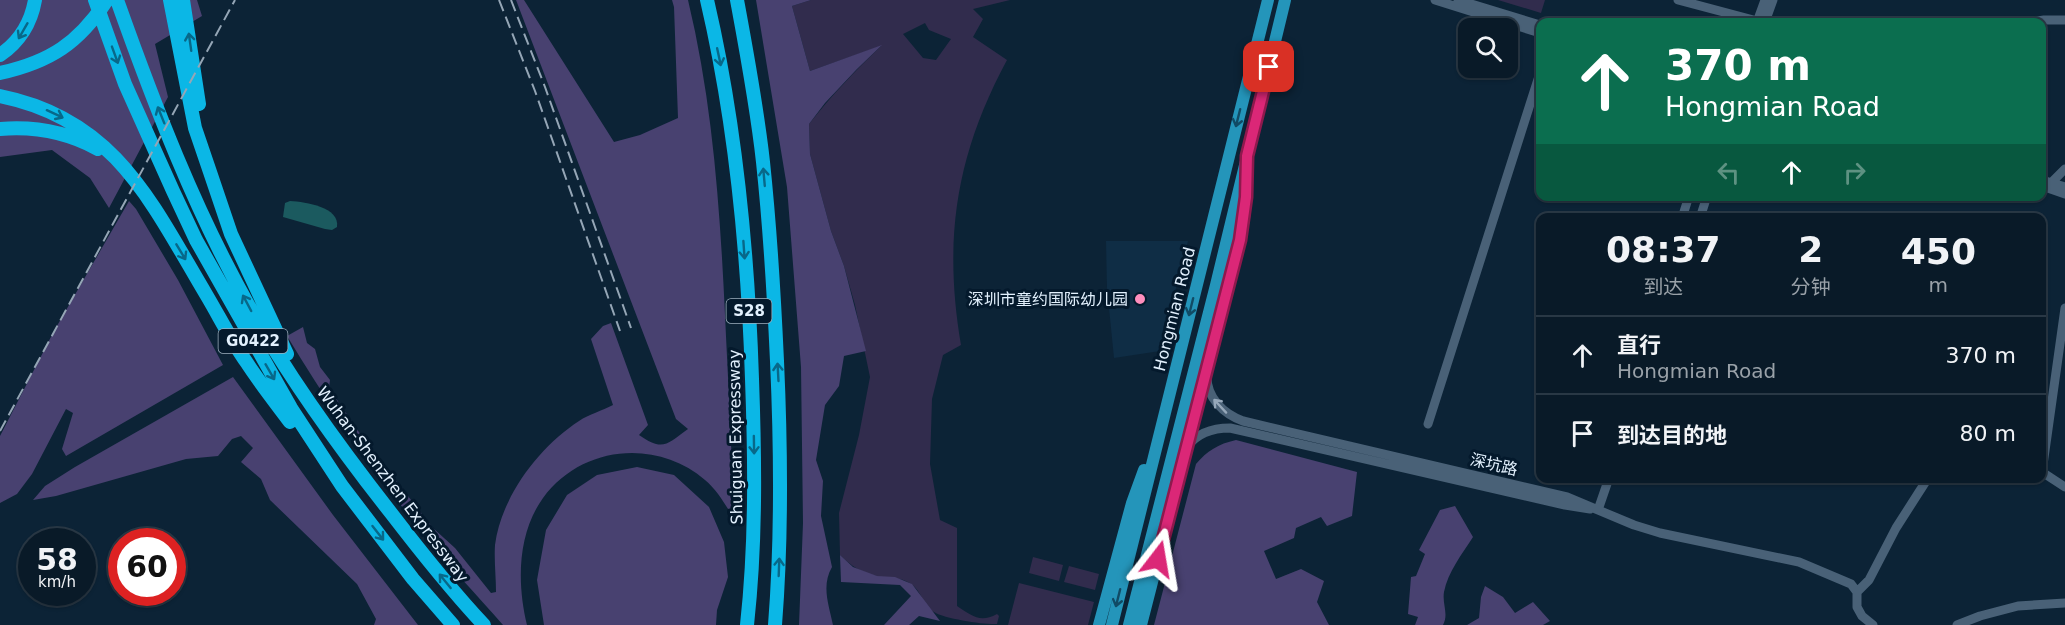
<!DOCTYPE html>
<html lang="zh">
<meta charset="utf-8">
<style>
:root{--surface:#091a28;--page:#172734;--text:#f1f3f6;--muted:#99a1a8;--line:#293845}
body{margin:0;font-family:"DejaVu Sans","Noto Sans SC",sans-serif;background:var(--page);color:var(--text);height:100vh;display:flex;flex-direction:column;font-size:22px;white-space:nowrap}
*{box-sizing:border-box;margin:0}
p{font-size:20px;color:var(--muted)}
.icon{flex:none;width:33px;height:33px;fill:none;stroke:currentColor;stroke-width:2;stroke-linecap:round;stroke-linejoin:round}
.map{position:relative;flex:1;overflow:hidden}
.drawer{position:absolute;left:1536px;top:213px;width:510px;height:270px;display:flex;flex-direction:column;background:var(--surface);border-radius:12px;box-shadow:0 2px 4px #0004,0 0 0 2px var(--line)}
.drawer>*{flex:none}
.banner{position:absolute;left:1536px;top:18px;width:510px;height:183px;border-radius:12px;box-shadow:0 2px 4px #0004,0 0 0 2px var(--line);background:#0b6e4f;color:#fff;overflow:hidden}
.fabs{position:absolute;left:1458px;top:18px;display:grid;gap:12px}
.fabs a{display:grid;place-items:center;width:60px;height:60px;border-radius:12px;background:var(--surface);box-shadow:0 2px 4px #0004,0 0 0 2px var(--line);font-size:30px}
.speed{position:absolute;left:18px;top:528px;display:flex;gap:12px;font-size:30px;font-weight:700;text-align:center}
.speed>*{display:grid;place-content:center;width:78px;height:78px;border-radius:50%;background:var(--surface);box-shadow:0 2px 4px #0004,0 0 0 2px var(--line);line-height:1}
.speed small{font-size:15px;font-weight:400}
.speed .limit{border:9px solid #d22;background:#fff;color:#111}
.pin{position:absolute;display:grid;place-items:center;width:51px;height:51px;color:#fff;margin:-26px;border-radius:12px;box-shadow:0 3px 9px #0006}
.me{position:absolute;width:66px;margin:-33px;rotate:14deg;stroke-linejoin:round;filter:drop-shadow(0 0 4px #0008)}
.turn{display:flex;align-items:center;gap:21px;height:126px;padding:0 30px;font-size:27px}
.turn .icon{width:78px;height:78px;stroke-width:2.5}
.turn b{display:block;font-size:42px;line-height:51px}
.lanes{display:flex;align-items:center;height:57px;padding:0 30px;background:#0003;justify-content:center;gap:30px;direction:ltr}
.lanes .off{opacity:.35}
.eta{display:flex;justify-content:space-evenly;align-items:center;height:102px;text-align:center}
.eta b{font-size:36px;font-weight:800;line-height:42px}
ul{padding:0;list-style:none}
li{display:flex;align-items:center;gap:18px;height:78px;padding:0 30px;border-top:2px solid var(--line)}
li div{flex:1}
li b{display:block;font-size:22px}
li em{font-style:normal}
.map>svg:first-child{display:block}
</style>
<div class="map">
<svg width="2065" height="625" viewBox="0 0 2065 625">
<rect width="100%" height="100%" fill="#0c2336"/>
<path fill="#0f2d45" d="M1106,241H1188L1160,351L1114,358L1107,288Z"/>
<path fill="#312c4d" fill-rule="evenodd" d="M811,0H1010L973,9L983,19L973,37L1007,60C956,155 943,239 961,345L943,355L932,399L930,464L940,520L957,528V606C972,616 980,623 997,614L999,616L997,624C986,625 945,619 934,612C924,607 921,590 911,584C900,576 888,579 876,576C861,572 851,566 840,555L839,513L859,435L870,377L855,305L844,266L831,231L810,154L809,124C831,96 855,71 881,46L810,71L792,6ZM925,23L929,30L951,39L936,60L923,58L903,34Z
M1498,0H1545L1541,13Z
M1033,557L1063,565L1059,581L1029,573Z
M1069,566L1099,574L1095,590L1064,582Z
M1019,583L1094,602L1088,625H1008Z"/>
<path fill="#484170" d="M0,0H197L202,16L155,44L168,97L109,208L90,178L52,150L0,157Z
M516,0H524L614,142L640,135L678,118L674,7L672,0H688C713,104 720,209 725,315C728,381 732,446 733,511L730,512C723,501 715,488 705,480C656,438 581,446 543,498C517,534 517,584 527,625H503C477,595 449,566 424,535C374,472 329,405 287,336L303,327L307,343L315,349L320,367L330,380L329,388L365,441L433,528L455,548L491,593L496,592C496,577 494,560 495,545C501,497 539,447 579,421C589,414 602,411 613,405L591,339L603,326L611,323L648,425L639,435C663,452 667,444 688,429L676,419Z
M756,0H811L792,6L810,71L882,45L857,69L825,103L809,124L810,154L831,231L844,266L866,351L844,356L839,386L825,405L816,460L823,481L821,516L832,567C821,586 829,605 833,625H799L803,523L801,367L787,187Z
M129,201L136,209L178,280L223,365L66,456L62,449L73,413L66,409L32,474L17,494L0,503V436L54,331Z
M233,377L333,515L418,625H374L376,619L357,584L270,500L261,479L241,462L253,448L241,436L232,439L218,456L186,459L56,496L33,500L45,486L75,467Z
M1236,440L1357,472L1352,516L1327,526L1321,517L1296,528L1294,538L1264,551L1276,579L1301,569L1324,581L1317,602L1329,625H1154L1196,464C1207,451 1218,444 1236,440Z
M637,467L674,475L709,507L724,542L728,577L717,610L716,625H544L537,580L546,530L567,495L597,475Z
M1455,506L1473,537C1462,554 1448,572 1444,592C1442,604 1449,614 1443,625H1415L1418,617L1408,614L1411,577L1416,576L1425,554L1419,550L1440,510Z
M840,555L853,567L877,576L895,577L912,584L940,621L919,616L909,625H884L911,596L900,585L841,582Z
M1485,586L1503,597L1515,613L1533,602L1550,621L1543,625H1467L1479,618L1481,597Z"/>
<path fill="#1b5a5f" d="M290,201C306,202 340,207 337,227L332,230L325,229L283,217L285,203Z"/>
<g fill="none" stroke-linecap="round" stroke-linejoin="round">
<path stroke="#496177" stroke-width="9" d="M1435,0L1540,33
M1458,0L1540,25
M1678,0L1761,22
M1757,22L1765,0
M1765,22L1773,0
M2031,22L2044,20H2065
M2042,180L2065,187
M2051,183L2065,169
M2042,186L2065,194
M1682,218L1689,196
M1700,218L1707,196
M1207,375C1206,398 1224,414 1243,421L1567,497L1634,525L1660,533L1799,562L1851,584L1857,592V607L1862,616L1873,625
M1428,424L1540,73
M1187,447C1198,432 1213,428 1230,428L1565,505L1590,509
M2042,472L2065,308
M2042,472L2065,487
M1598,510L1609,478
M1857,592L1869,580L1896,528L1928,478
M1957,625L1980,616L2018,606L2065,603"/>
<path stroke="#2495ba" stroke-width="12" d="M1099,625L1132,503L1144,470
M1112,625L1268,0
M1129,625L1216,285L1285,0
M1141,625L1240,240L1244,219L1247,181"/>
<path stroke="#0bb7e6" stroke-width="14" d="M95,0L125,84L173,191L196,240L291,408L342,486L413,579L453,625
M117,0C154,104 195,211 250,308C290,380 340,448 391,513C421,552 451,590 484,625
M170,0L195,128L210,172L231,234L287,354
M183,0L199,104
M707,0C736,124 748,252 752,379C755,461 756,543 747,625
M737,0C747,54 757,107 763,162C770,228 774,295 777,361C781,449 782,537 775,625
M0,55C19,42 31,23 35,0
M0,73C50,62 79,43 107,0
M0,96C116,119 152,204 207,296C220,318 232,342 247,363C260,383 275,402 290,422
M0,129C35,126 67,132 98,149"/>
<path stroke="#95a6b6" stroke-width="2" stroke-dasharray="12 6" stroke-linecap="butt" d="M499,0L535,91L620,331
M511,0L545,87L631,328
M0,431L235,0"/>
</g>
<defs><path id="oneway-shaft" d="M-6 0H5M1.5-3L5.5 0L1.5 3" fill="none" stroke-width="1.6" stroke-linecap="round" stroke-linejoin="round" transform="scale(1.5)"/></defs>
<g stroke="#086889">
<use href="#oneway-shaft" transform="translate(23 31) rotate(120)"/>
<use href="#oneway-shaft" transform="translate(190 42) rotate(-98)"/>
<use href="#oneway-shaft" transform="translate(115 55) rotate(70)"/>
<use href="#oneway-shaft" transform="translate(719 57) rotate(78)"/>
<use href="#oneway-shaft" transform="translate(55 114) rotate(25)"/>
<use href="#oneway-shaft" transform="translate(161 115) rotate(-112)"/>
<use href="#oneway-shaft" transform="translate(764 177) rotate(-95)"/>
<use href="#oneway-shaft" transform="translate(744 250) rotate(86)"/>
<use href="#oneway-shaft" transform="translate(181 252) rotate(59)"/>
<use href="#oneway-shaft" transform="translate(247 303) rotate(-118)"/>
<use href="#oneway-shaft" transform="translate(270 372) rotate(60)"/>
<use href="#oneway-shaft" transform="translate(778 372) rotate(-93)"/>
<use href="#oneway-shaft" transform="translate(754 445) rotate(89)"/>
<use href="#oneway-shaft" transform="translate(378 533) rotate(52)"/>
<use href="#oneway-shaft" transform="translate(779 567) rotate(-88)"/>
<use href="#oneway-shaft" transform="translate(445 581) rotate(-129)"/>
</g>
<g stroke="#114b65">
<use href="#oneway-shaft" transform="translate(1238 118) rotate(104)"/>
<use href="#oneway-shaft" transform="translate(1191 307) rotate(104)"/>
<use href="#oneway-shaft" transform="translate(1118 598) rotate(104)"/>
</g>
<use stroke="#96a8ba" href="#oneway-shaft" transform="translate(1220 406) rotate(-133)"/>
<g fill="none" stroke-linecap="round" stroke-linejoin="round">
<g stroke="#8e194d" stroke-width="15">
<path id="route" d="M1158,559L1240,240L1246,197L1247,156L1269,67"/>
</g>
<use href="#route" stroke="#db2777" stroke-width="10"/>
</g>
<circle fill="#fe8ebd" stroke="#04192c" stroke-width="2" cx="1140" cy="299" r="6"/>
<g text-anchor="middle" stroke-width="6" stroke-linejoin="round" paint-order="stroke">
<g fill="#04192c" stroke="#9fb0be" stroke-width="1.5">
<rect x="726.5" y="299" width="45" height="24" rx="4.5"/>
<rect x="218.5" y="329" width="69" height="24" rx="4.5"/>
</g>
<g font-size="15" font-weight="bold" fill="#e2f0fd">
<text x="749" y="316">S28</text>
<text x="253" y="346">G0422</text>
</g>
<g font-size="16" fill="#e2f0fd" stroke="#04192c" text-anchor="end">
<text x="1128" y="305">深圳市童约国际幼儿园</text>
</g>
<g font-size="16" fill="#e2f0fd" stroke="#04192c">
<text transform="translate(1174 309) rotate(-76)" y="6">Hongmian Road</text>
<text transform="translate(735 437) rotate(-91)" y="6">Shuiguan Expressway</text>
<text transform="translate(1494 464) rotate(13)" y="6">深坑路</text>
<text transform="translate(393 484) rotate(53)" y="6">Wuhan-Shenzhen Expressway</text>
</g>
</g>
</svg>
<div class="fabs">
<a><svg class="icon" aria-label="search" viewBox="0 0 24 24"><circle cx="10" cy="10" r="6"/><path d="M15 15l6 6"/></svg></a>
</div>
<div class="speed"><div>58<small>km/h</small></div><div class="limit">60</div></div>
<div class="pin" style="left:1269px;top:67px;background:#d93025"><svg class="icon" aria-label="arrive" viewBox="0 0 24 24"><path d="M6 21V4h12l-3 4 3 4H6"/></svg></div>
<svg class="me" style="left:1158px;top:559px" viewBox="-20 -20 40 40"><path d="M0-17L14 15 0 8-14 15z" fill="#db2777" stroke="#fff" stroke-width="4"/></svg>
<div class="banner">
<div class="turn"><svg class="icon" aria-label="ahead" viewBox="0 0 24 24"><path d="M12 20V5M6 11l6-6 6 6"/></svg><div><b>370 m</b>Hongmian Road</div></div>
<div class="lanes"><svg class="icon off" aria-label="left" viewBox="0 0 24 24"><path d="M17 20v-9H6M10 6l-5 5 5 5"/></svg><svg class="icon" aria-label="ahead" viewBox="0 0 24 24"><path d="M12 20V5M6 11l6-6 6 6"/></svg><svg class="icon off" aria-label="right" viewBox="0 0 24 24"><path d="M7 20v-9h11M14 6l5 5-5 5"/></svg></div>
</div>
<section class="drawer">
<div class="eta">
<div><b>08:37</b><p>到达</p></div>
<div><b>2</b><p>分钟</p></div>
<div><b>450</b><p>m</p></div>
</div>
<ul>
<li><svg class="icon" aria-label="ahead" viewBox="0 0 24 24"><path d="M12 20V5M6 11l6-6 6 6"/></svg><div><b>直行</b><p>Hongmian Road</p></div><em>370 m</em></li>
<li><svg class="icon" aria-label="arrive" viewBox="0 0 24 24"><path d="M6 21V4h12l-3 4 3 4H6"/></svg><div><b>到达目的地</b></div><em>80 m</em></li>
</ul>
</section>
</div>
